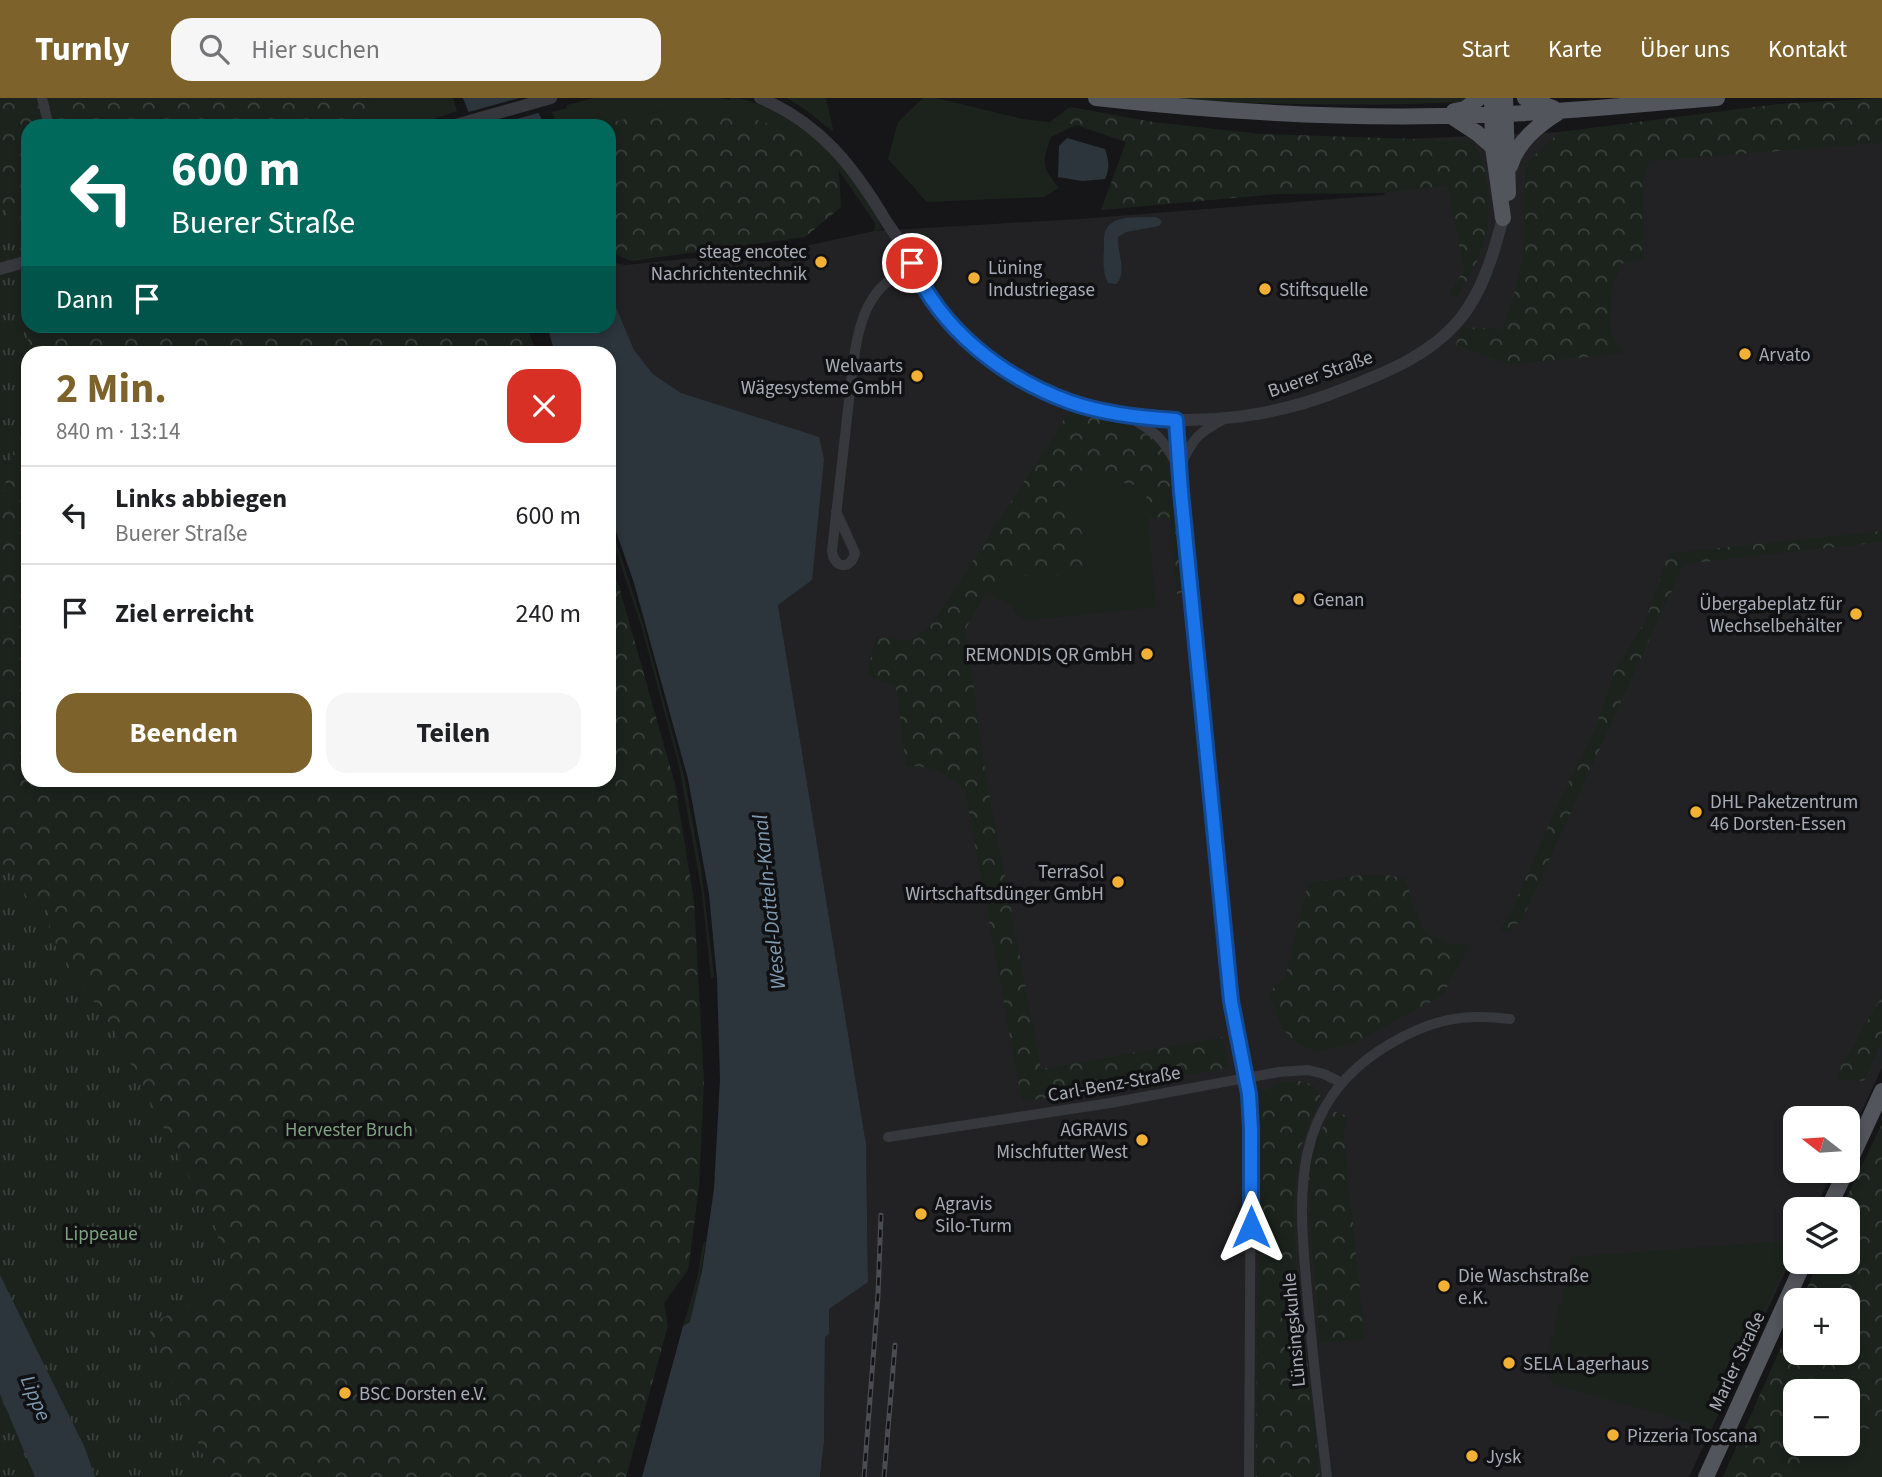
<!DOCTYPE html>
<html lang="de">
<meta charset="utf-8">
<style>
:root{--surface:#fff;--page:#f6f6f6;--text:#202124;--muted:#757577;--line:#e0e0e0;--accent:#7e622b}
body{margin:0;font-family:"Source Sans 3",sans-serif;background:var(--page);color:var(--text);height:100vh;display:flex;flex-direction:column;font-size:26px;white-space:nowrap}
*{box-sizing:border-box;margin:0}
p{font-size:23px;color:var(--muted)}
.icon{flex:none;width:38px;height:38px;fill:none;stroke:currentColor;stroke-width:2;stroke-linecap:round;stroke-linejoin:round}
.map{position:relative;flex:1;overflow:hidden}
.panel{position:absolute;left:21px;top:248px;width:595px;height:441px;display:flex;flex-direction:column;background:var(--surface);border-radius:21px;box-shadow:0 4px 10px #0003}
.panel>*{flex:none}
.top-card{position:absolute;left:21px;top:21px;width:595px;height:214px;border-radius:21px;box-shadow:0 4px 10px #0003;background:#00695c;color:#fff;overflow:hidden}
.needle{width:46px;rotate:287deg}
.controls{position:absolute;left:1783px;top:1008px;display:grid;gap:14px}
.controls a{display:grid;place-items:center;width:77px;height:77px;border-radius:14px;background:var(--surface);box-shadow:0 4px 10px #0003;font-size:35px}
.pin{position:absolute;display:grid;place-items:center;width:60px;height:60px;color:#fff;margin:-30px;border:4px solid #fff;border-radius:50%;box-shadow:0 2px 7px #0007}
.me{position:absolute;width:77px;margin:-38px;rotate:0deg;stroke-linejoin:round;filter:drop-shadow(0 0 5px #0008)}
.turn{display:flex;align-items:center;gap:24px;height:147px;padding:0 35px;font-size:32px}
.turn .icon{width:91px;height:91px;stroke-width:2.5}
.turn b{display:block;font-size:49px;line-height:60px}
.then{display:flex;align-items:center;height:66px;padding:0 35px;background:#0003;gap:14px;font-size:26px}
.round{display:grid;place-items:center;flex:none;width:74px;height:74px;border-radius:21px;background:var(--page)}
.head{display:flex;align-items:center;justify-content:space-between;height:119px;padding:0 35px}
h1{font-size:42px;font-weight:700;line-height:52px;color:var(--accent)}
.button{display:flex;gap:14px;margin-top:auto;padding:14px 35px}
.button a{flex:1;height:80px;border-radius:21px;background:var(--accent);color:#fff;font-size:28px;font-weight:700;line-height:80px;text-align:center}
.button a+a{background:var(--page);color:var(--text)}
ul{padding:0;list-style:none}
li{display:flex;align-items:center;gap:21px;height:98px;padding:0 35px;border-top:2px solid var(--line)}
li div{flex:1}
li b{display:block;font-size:26px}
li em{font-style:normal}
header{display:flex;align-items:center;gap:42px;box-sizing:border-box;height:98px;padding:0 35px;background:var(--accent);color:#fff}
header strong{font-size:33px}
nav{display:flex;gap:38px;margin-inline-start:auto;font-size:24px}
.search{width:490px;height:63px;background:var(--page);display:flex;align-items:center;gap:18px;box-sizing:border-box;padding:0 24px;border-radius:21px;color:var(--muted);font-size:26px}
.map>svg:first-child{display:block}
</style>
<header>
<strong>Turnly</strong>
<div class="search"><svg class="icon" aria-label="search" viewBox="0 0 24 24"><circle cx="10" cy="10" r="6"/><path d="M15 15l6 6"/></svg>Hier suchen</div>
<nav><a>Start</a><a>Karte</a><a>Über uns</a><a>Kontakt</a></nav>
</header>
<div class="map">
<svg width="1882" height="1379" viewBox="0 0 1882 1379">
<defs>
<pattern id="forest-crowns" width="20" height="18" patternUnits="userSpaceOnUse" patternTransform="scale(1.75)"><rect width="20" height="18" fill="#1c231d"/><path d="M2 6a3 3 0 1 1 6 0M12 15a3 3 0 1 1 6 0" fill="none" stroke="#3a403c"/></pattern>
<pattern id="park-tufts" width="24" height="20" patternUnits="userSpaceOnUse" patternTransform="scale(1.75)"><rect width="24" height="20" fill="#1c231d"/><path d="M3 7l-1-3M5 7V3M7 7l1-3M15 17l-1-3M17 17v-4M19 17l1-3" fill="none" stroke="#3a403c"/></pattern>
</defs>
<rect width="100%" height="100%" fill="#161618"/>
<path fill="#222225" d="M1882,13V970L1848,1042V1020H1796V1073H1833L1815,1111H1796L1795,1153L1689,1379H820L824,1344L825,1238L829,1236V1211L868,1183L866,1046L778,507L681,295L653,276L634,252L609,192V164L626,167L801,149L874,133L1080,121L1384,97L1406,41L1560,34Z"/>
<path fill="#1c231d" fill-rule="evenodd" d="M375,0H453L457,13L431,22L433,28H345L367,16Z
M594,0H721L730,2L731,0C747,0 763,8 777,15C823,40 863,82 882,131L874,133L875,125L839,73L669,11L595,28H557L552,14L567,10V7Z
M787,0H826L833,31L832,33L803,10Z
M923,0H936L1023,21L1076,27L1051,39C1042,65 1041,68 1059,90L1044,99L927,104L888,61L898,24Z
M1146,0H1472L1462,4C1357,9 1251,6 1146,0Z
M1085,379L1145,388L1156,509L1022,523L1010,507L986,495L1009,471L1040,483L1085,442L1066,398L1071,380Z
M609,421L644,529L684,678L701,770L714,878L711,881L702,795L679,668L641,527L609,431Z
M1882,1039V1379H1736L1796,1255H1848V1164ZM1796,1293H1848V1346H1796Z
M1795,1142V1146L1711,1331L1553,1286L1544,1273L1572,1159Z
M706,1143L697,1199L690,1224L683,1228L698,1177L703,1145Z"/>
<path fill="url(#forest-crowns)" d="M0,0H375L367,16L345,28H28V228H526L537,255L28,256V682H609V462L620,492L675,686L694,803L704,983L699,1089L688,1172L664,1205L668,1228L626,1379H95L0,1177Z
M1882,0V45L1650,63L1643,81L1644,162L1623,165L1612,188L1610,233L1624,255L1511,267L1456,247L1461,229L1502,231L1513,202L1523,156L1525,66L1560,34L1778,6Z
M1070,9L1153,24L1260,36L1472,43C1493,73 1493,122 1480,156C1474,171 1464,186 1457,200L1449,197L1464,171L1447,88L1382,95L1278,96L1101,112L1126,44L1076,27L1050,24Z
M669,11C702,14 740,14 772,27C797,37 819,55 839,73L841,109L805,139L631,163L609,153V28H595Z
M1070,312C1095,319 1136,325 1156,342C1177,360 1182,464 1186,494L1177,496L1169,419L1149,420L1145,388L1085,379L1071,380L1066,398L1085,442L1084,468L1040,483L1009,471L986,495L966,530L985,673L1041,971L1223,939L1228,970L1022,1004L965,693C946,676 933,667 906,668L896,589L867,577L876,538L909,543L932,526Z
M1882,433V444L1684,466L1520,826L1514,825L1510,835L1500,832L1510,816L1559,703L1597,626L1615,572L1645,524L1669,455Z
M1361,777H1387L1405,781L1424,834L1447,845L1470,847L1442,898L1354,945L1315,954L1291,942L1280,926L1269,895L1286,876L1308,785Z
M1882,895V943L1864,983L1836,981L1842,966L1879,903Z
M1303,983L1314,988L1321,999L1301,1048L1294,1098L1295,1151L1320,1379H1256L1257,1232L1261,1113L1259,995L1282,984Z
M1333,1013L1347,1018L1344,1037L1365,1242L1320,1244L1311,1144L1308,1082L1312,1058L1317,1039Z
M1882,1026V1324L1873,1330L1848,1335V1293H1796V1346H1819L1795,1375L1791,1379H1723L1795,1218L1796,1255H1848V1202H1802L1818,1164H1848V1111H1841Z"/>
<path fill="url(#park-tufts)" d="M0,103L18,138V155L6,160L11,175L24,172L28,205V278L11,364L0,405Z
M0,758L5,774L13,775L29,803L42,800L49,818V834L53,844L114,933L194,1089L198,1103L212,1118L220,1146L234,1181L231,1188L147,1227L213,1379H0Z"/>
<path fill="#2c353c" d="M463,0H533L544,28H474Z
M1067,40L1105,51C1109,62 1110,70 1105,81L1082,83L1058,79L1059,48Z
M1155,119L1160,121L1162,124L1159,128L1126,134L1118,139C1117,155 1128,175 1116,186L1108,185C1103,175 1103,163 1104,152C1104,145 1103,135 1107,130C1115,116 1142,120 1155,119Z
M609,192L634,252L653,276L681,295L819,339L824,361L812,482L778,507L866,1046L868,1184L829,1211V1236L825,1239L824,1344L820,1379H642L683,1228L690,1224L702,1173L714,1091L720,981L717,881L709,796L688,681L634,485L609,413V256L555,255L547,228H609Z
M0,1177L85,1350L95,1379H35L0,1296Z"/>
<path fill="#161618" d="M519,0H537L542,14L490,28H470L465,15Z"/>
<g fill="none" stroke-linecap="round" stroke-linejoin="round">
<path stroke="#37383d" stroke-width="10" d="M42,0L49,28
M1131,320C1156,335 1162,339 1176,365
M1176,322L1179,370L1231,903L1249,996L1251,1031L1249,1379
M1181,367C1193,340 1198,335 1224,321
M836,413L855,455C851,472 834,471 832,453L853,267C857,235 864,198 894,179C900,174 907,171 914,168
M888,1039L1110,1005L1279,974L1308,972L1324,976L1342,985
M1327,1379C1320,1321 1313,1262 1308,1204C1299,1102 1286,1009 1388,947C1430,922 1461,915 1510,921"/>
<path stroke="#37383d" stroke-width="12" d="M760,0C820,25 854,69 886,123C895,136 904,149 911,163C921,182 931,201 944,218C952,229 963,238 974,247C1069,332 1213,339 1328,297C1375,279 1427,261 1460,221C1483,193 1494,154 1503,120
M452,28L551,0
M0,171L28,163"/>
<path stroke="#53555c" stroke-width="16" d="M1096,0C1222,14 1350,22 1478,17C1558,15 1637,6 1717,0
M1492,0L1493,49L1503,120
M1505,0L1508,95
M1525,0L1553,10
M1454,13L1465,11L1479,0
M1451,18L1477,35L1493,49
M1510,68C1518,43 1537,28 1559,14
M1848,1067L1882,993
M1828,1111L1846,1073
M1706,1379L1804,1164"/>
<g stroke="#4a4c52" stroke-width="5">
<path id="rail" d="M864,1379L878,1197L881,1117
M884,1379L895,1247"/>
</g>
<use href="#rail" stroke="#111113" stroke-width="2.5" stroke-dasharray="8" stroke-linecap="butt"/>
</g>
<g fill="none" stroke-linecap="round" stroke-linejoin="round">
<g stroke="#114b97" stroke-width="18">
<path id="route" d="M912,165C940,231 1003,280 1070,304C1104,316 1140,320 1176,322L1181,394L1231,903L1249,996L1251,1031V1129"/>
</g>
<use href="#route" stroke="#1a73e8" stroke-width="12"/>
</g>
<g fill="#f2b134" stroke="#111113" stroke-width="2.5">
<circle cx="821" cy="164" r="7"/>
<circle cx="974" cy="180" r="7"/>
<circle cx="1265" cy="191" r="7"/>
<circle cx="1745" cy="256" r="7"/>
<circle cx="917" cy="278" r="7"/>
<circle cx="1299" cy="501" r="7"/>
<circle cx="1856" cy="516" r="7"/>
<circle cx="1147" cy="556" r="7"/>
<circle cx="1696" cy="714" r="7"/>
<circle cx="1118" cy="784" r="7"/>
<circle cx="1142" cy="1042" r="7"/>
<circle cx="921" cy="1116" r="7"/>
<circle cx="1444" cy="1188" r="7"/>
<circle cx="1509" cy="1265" r="7"/>
<circle cx="345" cy="1295" r="7"/>
<circle cx="1613" cy="1337" r="7"/>
<circle cx="1472" cy="1358" r="7"/>
</g>
<g text-anchor="middle" stroke-width="7" stroke-linejoin="round" paint-order="stroke">
<g font-size="19" fill="#a8adb8" stroke="#111113" text-anchor="start">
<text x="807" y="160" text-anchor="end">steag encotec<tspan x="807" dy="22">Nachrichtentechnik</tspan></text>
<text x="988" y="176">Lüning<tspan x="988" dy="22">Industriegase</tspan></text>
<text x="1279" y="198">Stiftsquelle</text>
<text x="1759" y="263">Arvato</text>
<text x="903" y="274" text-anchor="end">Welvaarts<tspan x="903" dy="22">Wägesysteme GmbH</tspan></text>
<text x="1313" y="508">Genan</text>
<text x="1842" y="512" text-anchor="end">Übergabeplatz für<tspan x="1842" dy="22">Wechselbehälter</tspan></text>
<text x="1133" y="563" text-anchor="end">REMONDIS QR GmbH</text>
<text x="1710" y="710">DHL Paketzentrum<tspan x="1710" dy="22">46 Dorsten-Essen</tspan></text>
<text x="1104" y="780" text-anchor="end">TerraSol<tspan x="1104" dy="22">Wirtschaftsdünger GmbH</tspan></text>
<text x="1128" y="1038" text-anchor="end">AGRAVIS<tspan x="1128" dy="22">Mischfutter West</tspan></text>
<text x="935" y="1112">Agravis<tspan x="935" dy="22">Silo-Turm</tspan></text>
<text x="1458" y="1184">Die Waschstraße<tspan x="1458" dy="22">e.K.</tspan></text>
<text x="1523" y="1272">SELA Lagerhaus</text>
<text x="359" y="1302">BSC Dorsten e.V.</text>
<text x="1627" y="1344">Pizzeria Toscana</text>
<text x="1486" y="1365">Jysk</text>
</g>
<g font-size="19" fill="#a8adb8" stroke="#111113">
<text transform="translate(1320 275) rotate(-19)" y="7">Buerer Straße</text>
<text transform="translate(1114 985) rotate(-10)" y="7">Carl-Benz-Straße</text>
<text transform="translate(1293 1232) rotate(-95)" y="7">Lünsingskuhle</text>
<text transform="translate(1736 1263) rotate(-65)" y="7">Marler Straße</text>
</g>
<g font-size="19" fill="#7fa381" stroke="#111113">
<text x="349" y="1038">Hervester Bruch</text>
<text x="101" y="1142">Lippeaue</text>
</g>
<g font-size="21" font-style="italic" fill="#7f9bb3" stroke="#111113">
<text transform="translate(769 804) rotate(-96)" y="7">Wesel-Datteln-Kanal</text>
<text transform="translate(36 1300) rotate(67)" y="7">Lippe</text>
</g>
</g>
</svg>
<div class="controls">
<a><svg class="needle" viewBox="-14 -14 28 28"><path d="M0-13l5 13h-10z" fill="#e53935"/><path d="M0 13l5-13h-10z" fill="#757577"/></svg></a>
<a><svg class="icon" aria-label="layers" viewBox="0 0 24 24"><path d="M12 4l9 5-9 5-9-5zM3 14l9 5 9-5"/></svg></a>
<a>+</a>
<a>−</a>
</div>
<div class="pin" style="left:912px;top:165px;background:#d93025"><svg class="icon" aria-label="arrive" viewBox="0 0 24 24"><path d="M6 21V4h12l-3 4 3 4H6"/></svg></div>
<svg class="me" style="left:1251px;top:1129px" viewBox="-20 -20 40 40"><path d="M0-17L14 15 0 8-14 15z" fill="#1a73e8" stroke="#fff" stroke-width="4"/></svg>
<div class="top-card">
<div class="turn"><svg class="icon" aria-label="left" viewBox="0 0 24 24"><path d="M17 20v-9H6M10 6l-5 5 5 5"/></svg><div><b>600 m</b>Buerer Straße</div></div>
<div class="then">Dann<svg class="icon" aria-label="arrive" viewBox="0 0 24 24"><path d="M6 21V4h12l-3 4 3 4H6"/></svg></div>
</div>
<section class="panel">
<div class="head"><div><h1>2 Min.</h1><p>840 m · 13:14</p></div><a class="round" style="background:#d93025;color:#fff"><svg class="icon" aria-label="close" viewBox="0 0 24 24"><path d="M6 6l12 12M18 6L6 18"/></svg></a></div>
<ul>
<li><svg class="icon" aria-label="left" viewBox="0 0 24 24"><path d="M17 20v-9H6M10 6l-5 5 5 5"/></svg><div><b>Links abbiegen</b><p>Buerer Straße</p></div><em>600 m</em></li>
<li><svg class="icon" aria-label="arrive" viewBox="0 0 24 24"><path d="M6 21V4h12l-3 4 3 4H6"/></svg><div><b>Ziel erreicht</b></div><em>240 m</em></li>
</ul>
<div class="button"><a>Beenden</a><a>Teilen</a></div>
</section>
</div>
